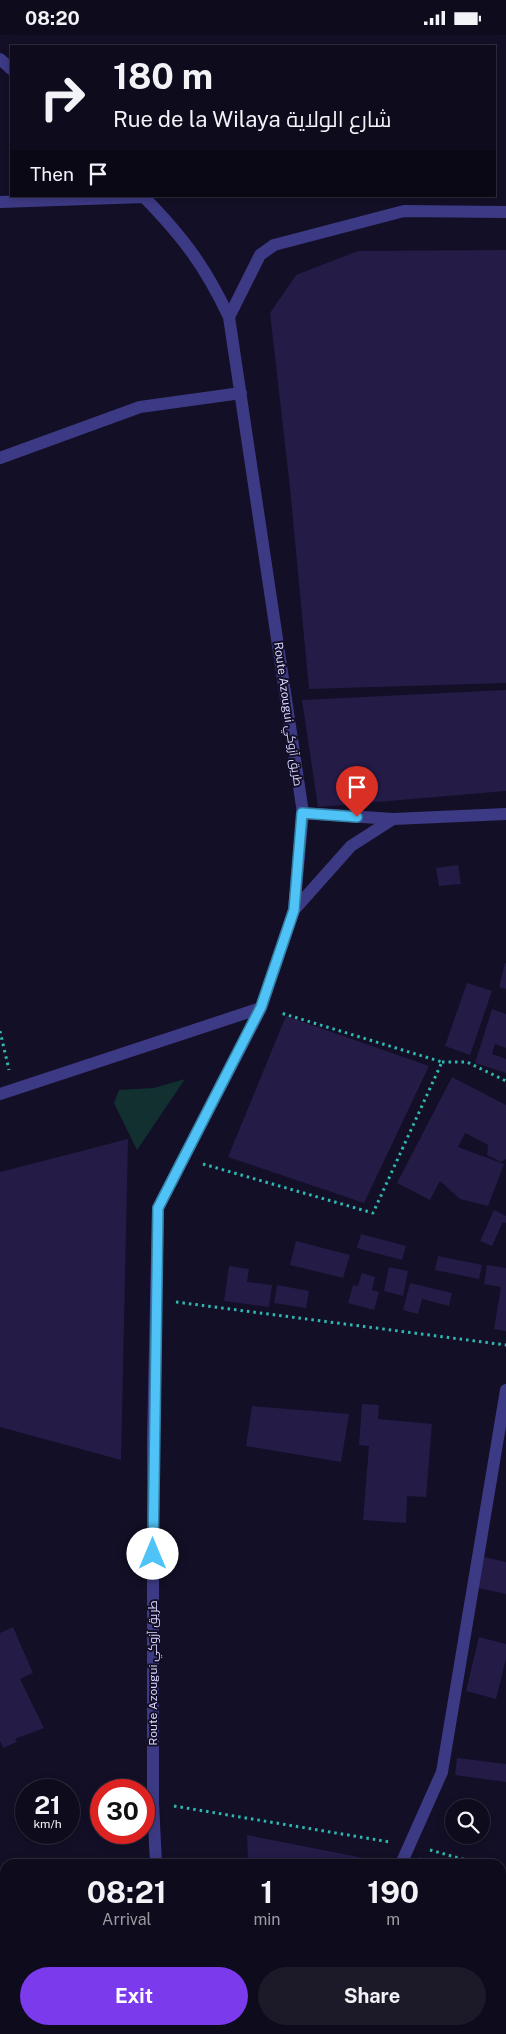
<!DOCTYPE html>
<meta charset="utf-8">
<style>
:root{--surface:#0e0b1c;--page:#1c1929;--text:#f1f3f6;--muted:#9b9ba3;--line:#2e2b3b;--accent:#7c3aed}
body{margin:0;font-family:"Public Sans",Cairo,sans-serif;background:var(--page);color:var(--text);height:100vh;display:flex;flex-direction:column;font-size:19px;white-space:nowrap}
*{box-sizing:border-box;margin:0}
p{font-size:16px;color:var(--muted)}
.icon{flex:none;width:28px;height:28px;fill:none;stroke:currentColor;stroke-width:2;stroke-linecap:round;stroke-linejoin:round}
.map{position:relative;flex:1;overflow:hidden}
.side{position:absolute;left:0px;top:1824px;width:506px;height:176px;display:flex;flex-direction:column;background:var(--surface);border-radius:15px 15px 0 0;box-shadow:0 2px 8px #0003,0 0 0 1px var(--line)}
.side>*{flex:none}
.guide{position:absolute;left:10px;top:10px;width:486px;height:152px;border-radius:0px;box-shadow:0 2px 8px #0003,0 0 0 1px var(--line);background:#0e0b1c;color:var(--text);overflow:hidden}
.buttons{position:absolute;left:445px;top:1764px;display:grid;gap:10px}
.buttons a{display:grid;place-items:center;width:45px;height:45px;border-radius:50%;background:var(--surface);box-shadow:0 2px 8px #0003,0 0 0 1px var(--line);font-size:25px}
.speed{position:absolute;left:15px;top:1744px;display:flex;gap:10px;font-size:25px;font-weight:700;text-align:center}
.speed>*{display:grid;place-content:center;width:65px;height:65px;border-radius:50%;background:var(--surface);box-shadow:0 2px 8px #0003,0 0 0 1px var(--line);line-height:1}
.speed small{font-size:12px;font-weight:400}
.speed .limit{border:8px solid #d22;background:#fff;color:#111}
.pin{position:absolute;display:grid;place-items:center;width:42px;height:42px;color:#fff;margin:-51px -21px;border-radius:50% 50% 50% 0;rotate:-45deg;box-shadow:0 0 5px #0007}
.pin .icon{rotate:45deg}
.me{position:absolute;width:55px;margin:-28px;rotate:0deg;stroke-linejoin:round;filter:drop-shadow(0 0 4px #0008)}
.turn{display:flex;align-items:center;gap:18px;height:105px;padding:0 20px;font-size:22px}
.turn .icon{width:65px;height:65px;stroke-width:2.5}
.turn b{display:block;font-size:35px;line-height:42px}
.then{display:flex;align-items:center;height:48px;padding:0 20px;background:#0003;gap:10px;font-size:19px}
.eta{display:flex;justify-content:space-evenly;align-items:center;height:85px;text-align:center}
.eta b{font-size:30px;font-weight:700;line-height:35px}
.primary-button{display:flex;gap:10px;margin-top:auto;padding:10px 20px}
.primary-button a{flex:1;height:58px;border-radius:30px;background:var(--accent);color:#fff;font-size:20px;font-weight:700;line-height:58px;text-align:center}
.primary-button a+a{background:var(--page);color:var(--text)}
.status{display:flex;justify-content:space-between;align-items:center;height:35px;padding:0 25px;background:var(--surface);direction:ltr}
.status svg{height:14px;fill:currentColor}
.map>svg:first-child{display:block}
</style>
<div class="status"><b>08:20</b><svg viewBox="0 0 49 12"><path d="M0 12V9h3v3zM5 12V6h3v6zM10 12V3h3v9zM15 12V0h3v12zM26 1h20v11H26zM47 4h2v5h-2z"/></svg></div>
<div class="map">
<svg width="506" height="1999" viewBox="0 0 506 1999">
<rect width="100%" height="100%" fill="#130f26"/>
<path fill="#12302f" d="M185,1044L137,1115L114,1068L119,1055L154,1053Z"/>
<path fill="#241b47" d="M506,215V648L309,654L290,453L270,278L296,240L358,216Z
M506,655V756L318,772L302,665Z
M458,830L461,849L439,851L436,833Z
M505,928H506V954L499,952Z
M467,948L492,956L470,1020L445,1011Z
M492,974L506,979V1013L495,1009L492,1019L506,1024V1038L475,1028Z
M286,981L429,1031L364,1168L228,1122Z
M452,1042L506,1070V1124L501,1127L487,1120L488,1110L465,1098L458,1112L504,1129L488,1171L460,1164L440,1146L430,1165L397,1148Z
M128,1104L121,1425L0,1392V1137Z
M494,1175L506,1181V1188L503,1187L492,1211L480,1206Z
M361,1199L406,1211L402,1225L357,1213Z
M296,1206L350,1220L343,1243L290,1230Z
M438,1221L482,1230L479,1244L435,1235Z
M487,1230L506,1233V1296L494,1294L501,1252L484,1249Z
M229,1231L249,1234L247,1247L272,1250L269,1272L224,1266Z
M389,1232L408,1236L403,1261L384,1256Z
M362,1238L375,1242L372,1255L379,1257L374,1275L348,1268L353,1250L358,1251Z
M410,1248L452,1258L449,1271L422,1264L418,1279L403,1275Z
M277,1250L309,1256L306,1273L274,1268Z
M362,1369L379,1370L378,1384L432,1389L426,1462L407,1461L406,1488L363,1485L369,1411L359,1410Z
M252,1371L349,1379L341,1427L246,1411Z
M484,1522L506,1527V1559L478,1553Z
M13,1592L33,1638L20,1644L44,1693L15,1704L17,1707L3,1713L0,1706V1598Z
M479,1602L506,1609V1624L496,1664L466,1656Z
M457,1723L506,1729V1747L455,1740Z
M247,1800L389,1828V1829H248Z
M419,1822L443,1828V1829H417Z
M501,1842L506,1843V1999L484,1996L501,1995Z"/>
<g fill="none" stroke-linecap="round" stroke-linejoin="round">
<path stroke="#2fb8b0" stroke-width="3" stroke-dasharray="2.5 4" stroke-linecap="butt" d="M0,996L9,1035
M442,1027H467L506,1046
M203,1129L373,1178L442,1027L281,978
M176,1267L506,1310
M174,1771L390,1807
M430,1815L480,1829
M501,1834L506,1836"/>
<path stroke="#3d3a85" stroke-width="12" d="M0,24L11,34
M143,161C183,202 205,231 229,282L303,778L294,875L261,973L158,1173L153,1404V1768L156,1829
M0,167L144,162
M229,282L260,220L274,210L404,176L506,177
M0,423L140,372L241,358
M303,778L393,784L506,779
M294,875L351,811L393,784
M0,1059L261,973
M401,1829L442,1737L506,1355
M0,1960L5,1971
M16,1995L18,1999
M165,1995V1999
M342,1995L362,1999
M251,1999L330,1995"/>
</g>
<g fill="none" stroke-linecap="round" stroke-linejoin="round">
<g stroke="#337fa1" stroke-width="12">
<path id="route" d="M153,1519L158,1173L261,972L294,875L302,778L357,782"/>
</g>
<use href="#route" stroke="#4fc3f7" stroke-width="9"/>
</g>
<g text-anchor="middle" stroke-width="4" stroke-linejoin="round" paint-order="stroke">
<g font-size="12" fill="#d9d4ff" stroke="#130f26">
<text transform="translate(288 679) rotate(82)" y="4">Route Azougui طريق آزوكي</text>
<text transform="translate(153 1638) rotate(-90)" y="4">Route Azougui طريق آزوكي</text>
</g>
</g>
</svg>
<div class="buttons">
<a><svg class="icon" aria-label="search" viewBox="0 0 24 24"><circle cx="10" cy="10" r="6"/><path d="M15 15l6 6"/></svg></a>
</div>
<div class="speed"><div>21<small>km/h</small></div><div class="limit">30</div></div>
<div class="pin" style="left:357px;top:782px;background:#d93025"><svg class="icon" aria-label="arrive" viewBox="0 0 24 24"><path d="M6 21V4h12l-3 4 3 4H6"/></svg></div>
<svg class="me" style="left:153px;top:1519px" viewBox="-20 -20 40 40"><circle r="19" fill="#fff"/><path d="M0-13L10 11 0 6-10 11z" fill="#4fc3f7"/></svg>
<div class="guide">
<div class="turn"><svg class="icon" aria-label="right" viewBox="0 0 24 24"><path d="M7 20v-9h11M14 6l5 5-5 5"/></svg><div><b>180 m</b>Rue de la Wilaya شارع الولاية</div></div>
<div class="then">Then<svg class="icon" aria-label="arrive" viewBox="0 0 24 24"><path d="M6 21V4h12l-3 4 3 4H6"/></svg></div>
</div>
<section class="side">
<div class="eta">
<div><b>08:21</b><p>Arrival</p></div>
<div><b>1</b><p>min</p></div>
<div><b>190</b><p>m</p></div>
</div>
<div class="primary-button"><a>Exit</a><a>Share</a></div>
</section>
</div>
